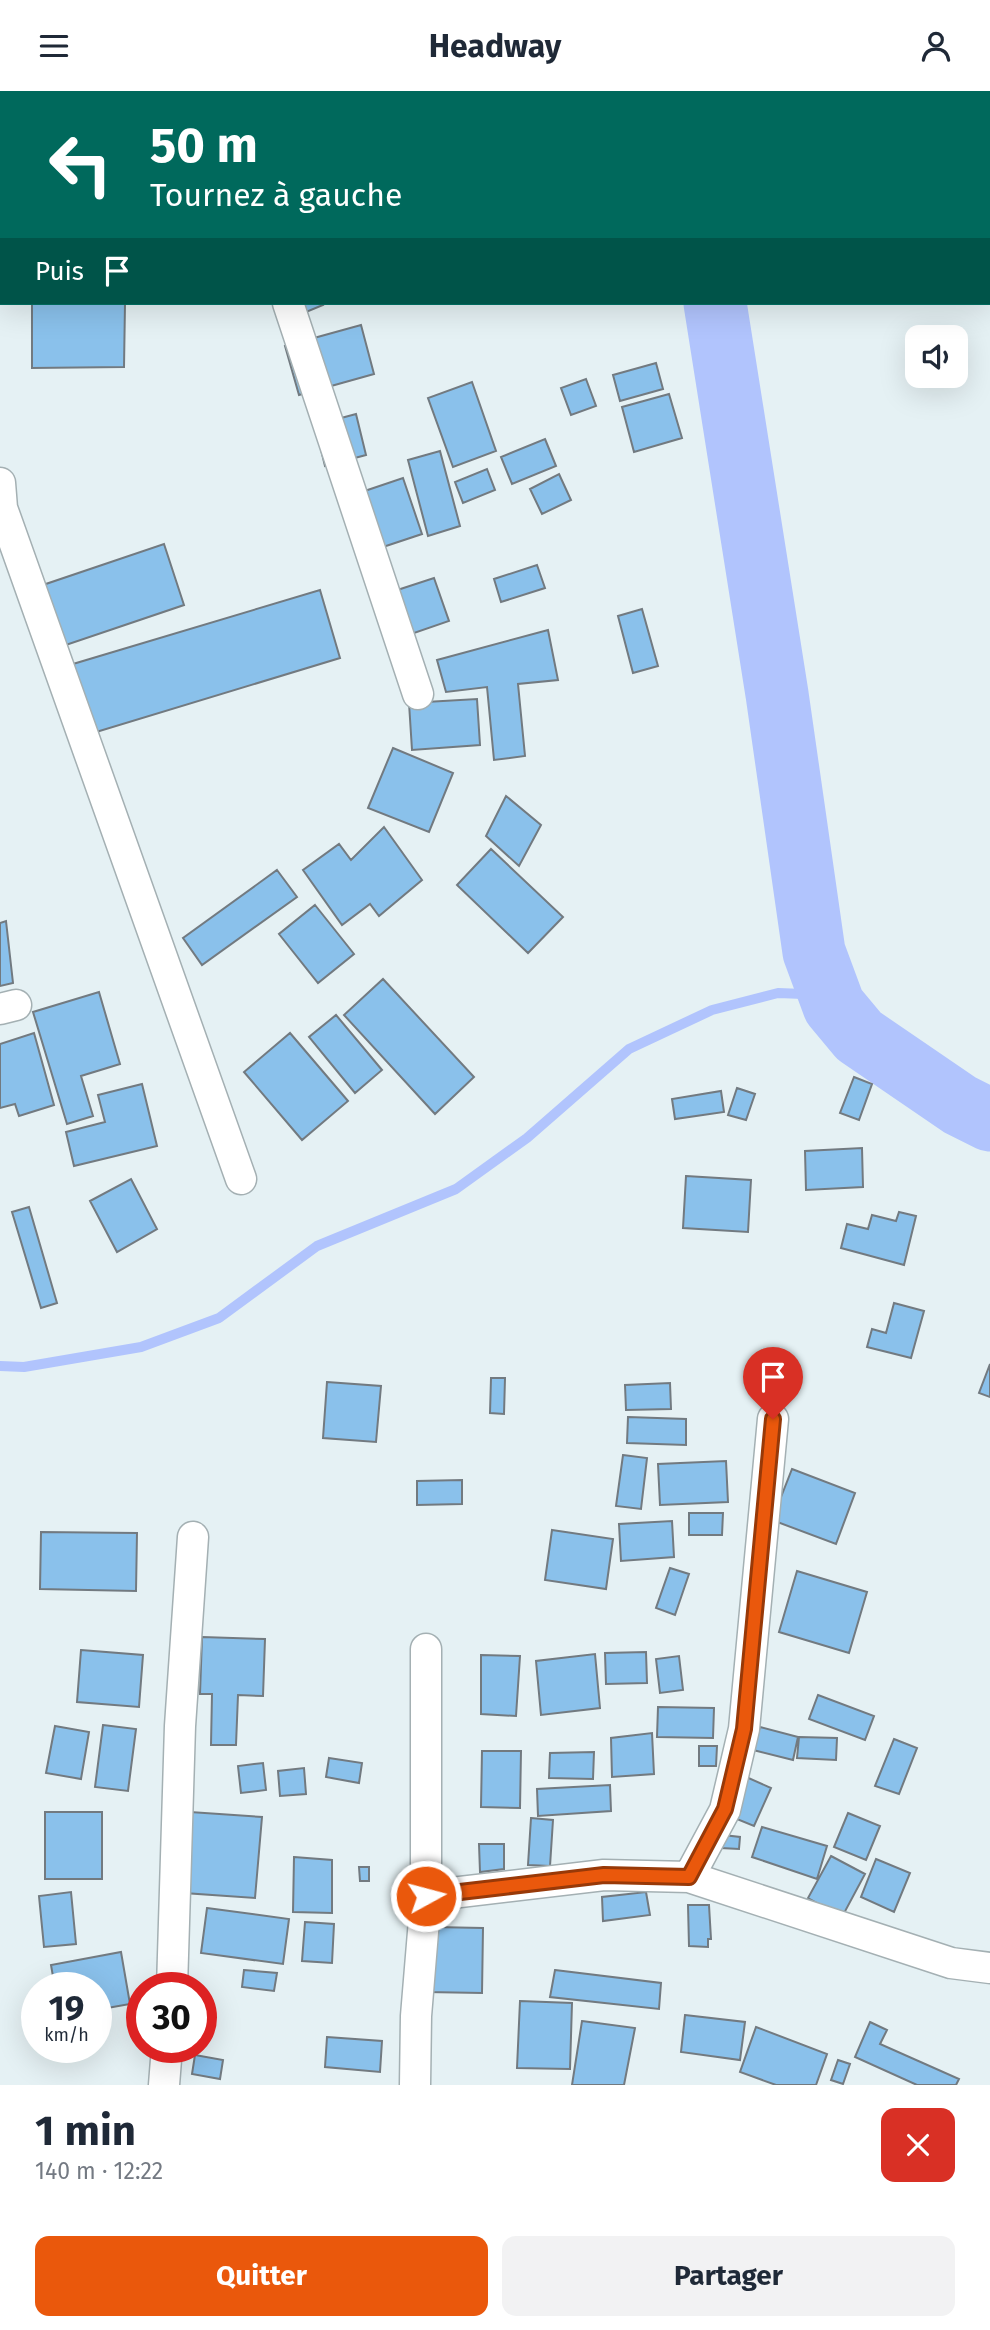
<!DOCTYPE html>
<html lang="fr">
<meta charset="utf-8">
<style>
:root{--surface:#fff;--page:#f2f2f3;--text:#1f2937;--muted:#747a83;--accent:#ea580c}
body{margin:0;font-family:"Fira Sans",sans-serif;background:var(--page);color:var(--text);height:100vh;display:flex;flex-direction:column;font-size:26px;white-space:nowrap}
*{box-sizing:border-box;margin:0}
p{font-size:23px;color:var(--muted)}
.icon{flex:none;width:38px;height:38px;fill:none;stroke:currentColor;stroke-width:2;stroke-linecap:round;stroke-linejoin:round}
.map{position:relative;height:1994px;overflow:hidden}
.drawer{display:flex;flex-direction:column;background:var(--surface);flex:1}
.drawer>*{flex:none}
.banner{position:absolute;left:0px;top:0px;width:990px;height:214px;box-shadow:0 7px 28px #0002;background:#00695c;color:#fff;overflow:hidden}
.buttons{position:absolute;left:905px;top:234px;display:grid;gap:14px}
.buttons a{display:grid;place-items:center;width:63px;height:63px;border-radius:14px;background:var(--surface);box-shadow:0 7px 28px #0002;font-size:35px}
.speed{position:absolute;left:21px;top:1881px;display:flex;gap:14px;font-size:35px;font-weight:700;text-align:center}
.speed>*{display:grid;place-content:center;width:91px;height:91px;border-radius:50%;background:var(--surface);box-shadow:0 7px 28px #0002;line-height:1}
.speed small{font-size:18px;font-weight:400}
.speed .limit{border:10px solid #d22;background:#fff;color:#111}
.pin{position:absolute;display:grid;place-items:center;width:60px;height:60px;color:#fff;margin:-72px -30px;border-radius:50% 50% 50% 0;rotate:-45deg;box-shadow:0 0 7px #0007}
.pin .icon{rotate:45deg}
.me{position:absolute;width:77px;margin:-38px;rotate:83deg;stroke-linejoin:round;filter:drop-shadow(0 0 5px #0008)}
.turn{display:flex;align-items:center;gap:24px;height:147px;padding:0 35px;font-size:32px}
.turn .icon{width:91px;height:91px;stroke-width:2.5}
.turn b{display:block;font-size:49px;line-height:60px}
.then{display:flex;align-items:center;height:66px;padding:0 35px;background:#0003;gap:14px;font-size:26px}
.round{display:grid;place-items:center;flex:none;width:74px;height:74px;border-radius:14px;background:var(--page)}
.overview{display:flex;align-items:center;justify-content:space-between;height:119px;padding:0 35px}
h1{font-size:42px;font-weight:700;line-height:52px}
.button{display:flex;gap:14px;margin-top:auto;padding:14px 35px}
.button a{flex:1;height:80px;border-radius:14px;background:var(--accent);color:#fff;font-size:28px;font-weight:700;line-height:80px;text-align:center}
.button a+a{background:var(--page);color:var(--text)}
header{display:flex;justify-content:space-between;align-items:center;height:91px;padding:0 35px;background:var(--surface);font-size:32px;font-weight:700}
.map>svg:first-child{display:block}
</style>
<header><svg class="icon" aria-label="menu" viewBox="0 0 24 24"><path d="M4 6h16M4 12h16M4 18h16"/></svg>Headway<svg class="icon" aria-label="person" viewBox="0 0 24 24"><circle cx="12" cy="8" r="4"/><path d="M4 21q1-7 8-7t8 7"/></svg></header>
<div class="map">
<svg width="990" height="1994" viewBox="0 0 990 1994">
<rect width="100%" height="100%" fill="#e5f1f4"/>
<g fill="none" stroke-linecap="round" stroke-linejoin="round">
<path stroke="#b1c4fd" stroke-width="10" d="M0,1275L24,1276L141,1256L219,1227L317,1155L456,1098L527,1047L629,958L712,919L778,902L829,904"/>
<path stroke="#b1c4fd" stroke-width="63" d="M681,0V2
M715,212L777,603L814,861L834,915L859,945L960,1014L990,1029"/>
</g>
<path fill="#8ac1eb" stroke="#727a80" stroke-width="2" d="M3,0H73V2H3Z
M224,0H275L276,2H224Z
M32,212H125L124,276L32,277Z
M274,212H322L323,214L282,231Z
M361,234L374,283L299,304L285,255Z
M656,272L663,298L620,310L613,284Z
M586,288L596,315L571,324L561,297Z
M472,291L496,360L453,376L428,307Z
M669,303L682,347L634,361L622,316Z
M356,323L366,364L325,375L315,334Z
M545,348L556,375L512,393L501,366Z
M440,360L460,435L428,445L408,369Z
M487,378L495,399L463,412L455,391Z
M559,383L571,409L542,423L530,398Z
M403,387L422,443L362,463L344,407Z
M164,453L184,514L57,557L37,496Z
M537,474L545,497L501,511L494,488Z
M434,487L449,530L388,551L373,507Z
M320,499L340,567L93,642L73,573Z
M642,518L658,575L633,582L618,525Z
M548,539L558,589L518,593L525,665L494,669L487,596L446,601L437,569Z
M477,608L480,654L412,659L409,612Z
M393,657L453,682L429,741L368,717Z
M506,705L541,734L519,775L486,745Z
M384,736L422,789L379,825L370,813L342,834L303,779L339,753L351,769Z
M491,758L563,826L528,862L457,794Z
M277,779L297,806L202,874L183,847Z
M315,814L354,863L318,892L279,843Z
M6,830L13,892L0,895V832Z
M383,888L474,986L435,1023L344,924Z
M99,901L120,973L81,985L93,1025L67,1033L33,921Z
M336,924L382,979L355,1002L309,946Z
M34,942L54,1014L19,1025L15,1013L0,1017V953Z
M290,942L348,1010L302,1049L244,981Z
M854,986L872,993L859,1029L840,1022Z
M142,993L157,1055L74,1075L66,1041L105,1031L98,1004Z
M737,997L755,1003L746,1029L728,1024Z
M721,1000L724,1021L675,1028L672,1008Z
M862,1057L863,1096L806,1099L805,1060Z
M686,1085L751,1089L748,1141L683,1137Z
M131,1088L157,1138L117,1161L90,1110Z
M29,1116L57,1212L41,1217L12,1121Z
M899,1121L916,1125L904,1174L841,1157L847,1133L868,1138L872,1124L896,1130Z
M894,1212L924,1220L911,1267L867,1256L872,1238L886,1242Z
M990,1273V1306L979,1302Z
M491,1287H505L504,1323L490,1322Z
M327,1291L381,1295L376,1351L323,1347Z
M670,1292L671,1318L626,1319L625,1294Z
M628,1326L686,1328V1354L627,1352Z
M623,1364L647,1367L641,1418L616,1415Z
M726,1370L728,1411L660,1414L658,1373Z
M792,1378L855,1402L836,1453L772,1429Z
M462,1389V1413L417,1414V1390Z
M689,1422H723L722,1444H689Z
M672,1430L674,1466L621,1470L619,1433Z
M552,1439L613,1448L606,1498L545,1489Z
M41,1441L137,1442L136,1500L40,1498Z
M670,1477L689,1483L675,1524L656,1517Z
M797,1480L867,1501L849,1562L779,1541Z
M202,1546L265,1548L263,1605L238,1604L236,1654H211L212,1603H200Z
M81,1559L143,1564L139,1616L77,1611Z
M646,1561L647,1592L606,1593L605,1562Z
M595,1563L600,1617L541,1624L536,1570Z
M481,1564L520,1565L516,1625L481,1623Z
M679,1565L683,1599L660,1602L656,1568Z
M818,1604L874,1625L865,1649L809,1628Z
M658,1616L714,1617L713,1647L657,1646Z
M103,1634L136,1638L128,1700L95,1696Z
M55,1635L89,1641L81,1688L46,1682Z
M760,1636L798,1646L793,1669L753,1659Z
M652,1642L654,1683L612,1686L611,1647Z
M799,1646L837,1647L836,1669L797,1667Z
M894,1648L917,1657L899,1703L875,1695Z
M699,1655H717L716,1675H699Z
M482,1660H521L520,1717L481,1716Z
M594,1661L593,1688L549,1687L550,1662Z
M329,1667L362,1672L359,1692L326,1686Z
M263,1672L266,1699L241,1702L238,1675Z
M304,1677L306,1703L280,1705L278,1680Z
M744,1685L771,1697L754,1735L727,1724Z
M610,1694L611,1720L538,1725L537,1698Z
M45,1721H102V1788H45Z
M190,1721L262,1726L255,1807L184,1802Z
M848,1722L880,1735L866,1769L834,1756Z
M531,1727L553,1729L550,1775L528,1774Z
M762,1736L827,1755L817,1788L752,1766Z
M723,1744L740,1746L739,1758L721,1757Z
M479,1753H504V1778L480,1781Z
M831,1765L865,1783L842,1826L808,1807Z
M294,1766L332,1769V1822L293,1821Z
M876,1768L910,1782L894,1821L861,1806Z
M359,1776H369V1790H360Z
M71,1801L76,1853L44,1856L39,1805Z
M646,1801L650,1824L603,1830L602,1806Z
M688,1814H709L711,1848H708V1856L689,1855Z
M207,1817L289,1828L283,1873L201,1862Z
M305,1831L334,1833L332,1872L302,1870Z
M433,1836L483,1837L482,1902L426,1901Z
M121,1861L130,1913L96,1919V1897H55L51,1874Z
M244,1879L277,1882L274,1900L242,1896Z
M555,1879L661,1892L659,1918L550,1906Z
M520,1910L572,1912L570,1978L517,1977Z
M685,1924L745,1931L740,1969L681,1961Z
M582,1930L635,1937L624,1994H572Z
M870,1931L887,1939L880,1953L959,1988L956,1994H917L855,1966Z
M756,1936L827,1963L816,1994H776L740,1981Z
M327,1946L382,1950L380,1981L325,1976Z
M195,1964L223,1969L220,1988L192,1983Z
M838,1969L850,1973L843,1993L831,1989Z"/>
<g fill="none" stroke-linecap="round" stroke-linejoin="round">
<g stroke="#a4b0b3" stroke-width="33">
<path id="minor" d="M0,79H2
M288,212L418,603
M0,392L2,417L241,1088
M0,918L16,914
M689,1786L725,1719L744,1638L773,1328
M426,1805L604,1784L689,1786L951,1872L990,1877
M172,1897L180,1635L193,1446
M164,1994L167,1956
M415,1994L416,1925L426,1805V1558"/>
</g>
<use href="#minor" stroke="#fff" stroke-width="30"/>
</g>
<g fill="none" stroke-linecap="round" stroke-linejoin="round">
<g stroke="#983908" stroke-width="18">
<path id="route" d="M426,1805L604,1784L689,1786L725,1718L744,1638L773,1328"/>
</g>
<use href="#route" stroke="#ea580c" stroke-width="12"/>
</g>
</svg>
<div class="buttons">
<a><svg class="icon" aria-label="sound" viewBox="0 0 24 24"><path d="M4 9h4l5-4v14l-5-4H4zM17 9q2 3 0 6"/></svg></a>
</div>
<div class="speed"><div>19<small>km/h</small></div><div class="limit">30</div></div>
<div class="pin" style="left:773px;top:1328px;background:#d93025"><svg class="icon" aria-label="arrive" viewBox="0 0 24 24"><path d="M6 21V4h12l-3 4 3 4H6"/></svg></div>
<svg class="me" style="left:426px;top:1805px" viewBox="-20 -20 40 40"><circle r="17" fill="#ea580c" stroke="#fff" stroke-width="3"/><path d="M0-11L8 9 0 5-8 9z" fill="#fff"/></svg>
<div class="banner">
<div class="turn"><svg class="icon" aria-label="left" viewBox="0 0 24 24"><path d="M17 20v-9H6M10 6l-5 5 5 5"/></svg><div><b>50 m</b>Tournez à gauche</div></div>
<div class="then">Puis<svg class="icon" aria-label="arrive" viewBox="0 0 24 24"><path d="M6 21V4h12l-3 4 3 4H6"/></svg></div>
</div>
</div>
<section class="drawer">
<div class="overview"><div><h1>1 min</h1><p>140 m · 12:22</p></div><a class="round" style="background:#d93025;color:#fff"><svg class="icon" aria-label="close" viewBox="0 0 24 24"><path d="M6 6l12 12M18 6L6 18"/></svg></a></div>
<div class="button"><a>Quitter</a><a>Partager</a></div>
</section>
